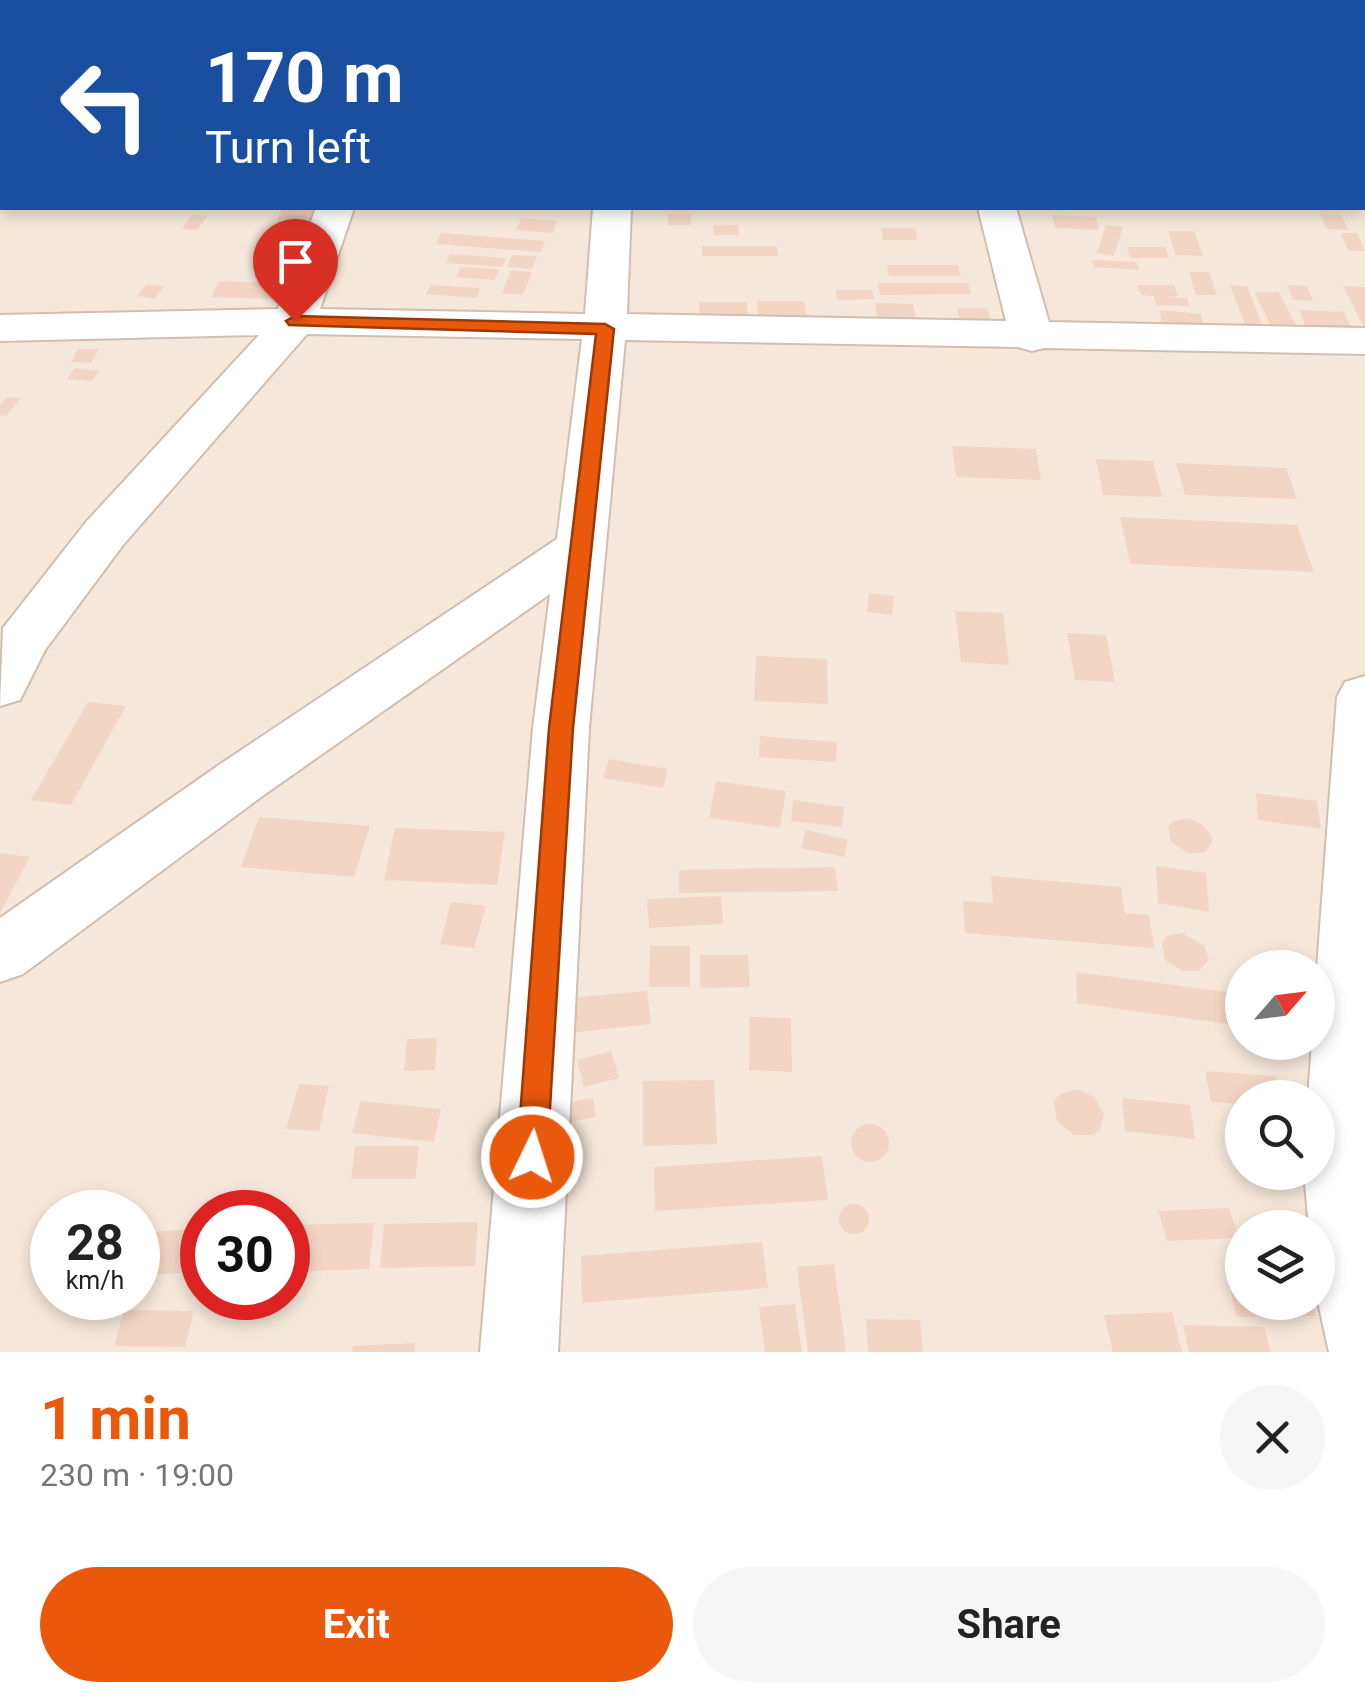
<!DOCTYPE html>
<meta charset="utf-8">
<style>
:root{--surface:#fff;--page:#f6f6f6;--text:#222;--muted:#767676;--accent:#ea580c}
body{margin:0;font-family:Roboto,sans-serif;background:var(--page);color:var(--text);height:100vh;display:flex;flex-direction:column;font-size:38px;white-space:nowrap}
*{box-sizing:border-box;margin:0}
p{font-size:32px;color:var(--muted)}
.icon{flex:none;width:55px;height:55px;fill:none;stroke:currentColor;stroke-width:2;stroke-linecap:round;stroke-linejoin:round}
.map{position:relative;height:1352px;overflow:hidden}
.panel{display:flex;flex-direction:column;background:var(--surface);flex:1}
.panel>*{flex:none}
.top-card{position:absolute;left:0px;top:0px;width:1365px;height:210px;box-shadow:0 5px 15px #0003;background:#1a4fa0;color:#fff;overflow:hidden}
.needle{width:65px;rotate:62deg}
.fabs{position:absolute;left:1225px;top:950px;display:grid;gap:20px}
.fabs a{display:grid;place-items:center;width:110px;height:110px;border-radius:50%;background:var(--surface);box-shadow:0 5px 15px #0003;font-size:50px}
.speed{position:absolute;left:30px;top:1190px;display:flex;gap:20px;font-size:50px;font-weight:700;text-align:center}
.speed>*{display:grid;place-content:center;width:130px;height:130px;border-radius:50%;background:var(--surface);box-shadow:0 5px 15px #0003;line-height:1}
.speed small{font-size:25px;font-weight:400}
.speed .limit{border:15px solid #d22;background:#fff;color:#111}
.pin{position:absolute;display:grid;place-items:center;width:85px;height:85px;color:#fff;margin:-102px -42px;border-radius:50% 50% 50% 0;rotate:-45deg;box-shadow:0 0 10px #0007}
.pin .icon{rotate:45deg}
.me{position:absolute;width:110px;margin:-55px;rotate:4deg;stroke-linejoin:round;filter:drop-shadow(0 0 8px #0008)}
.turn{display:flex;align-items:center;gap:35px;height:210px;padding:0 40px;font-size:45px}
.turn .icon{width:130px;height:130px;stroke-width:2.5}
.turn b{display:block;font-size:70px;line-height:85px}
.round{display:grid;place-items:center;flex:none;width:105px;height:105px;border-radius:52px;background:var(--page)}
.overview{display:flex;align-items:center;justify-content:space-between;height:170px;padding:0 40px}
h1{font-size:60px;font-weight:700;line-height:75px;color:var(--accent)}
.primary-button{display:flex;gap:20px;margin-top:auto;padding:20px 40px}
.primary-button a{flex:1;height:115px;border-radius:60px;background:var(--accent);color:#fff;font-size:40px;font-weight:700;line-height:115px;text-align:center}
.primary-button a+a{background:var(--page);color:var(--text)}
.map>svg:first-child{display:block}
</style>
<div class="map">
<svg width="1365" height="1352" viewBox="0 0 1365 1352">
<rect width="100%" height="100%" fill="#fdf6ec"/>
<path fill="#f5e8da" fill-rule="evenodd" d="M254,0H1365V1352H0V40L2,208H1362V2H241ZM1242,968H1318V1042H1242ZM1242,1098H1318V1172H1242ZM52,1212H138V1298H52ZM202,1212H288V1298H202ZM1242,1228H1318V1302H1242Z"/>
<path fill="#f3d5c3" d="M283,208H317L311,220L277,219Z
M668,214H691V225H668Z
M1320,214L1341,215L1349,230L1327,229Z
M192,215L208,216L197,230L182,229Z
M1052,215L1096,217L1099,230L1055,228Z
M521,218L557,221L553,233L516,230Z
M738,225L739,235H714L713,226Z
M1106,225L1123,227L1114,256L1097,253Z
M881,228H915L917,240H883Z
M1168,231H1194L1203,256L1176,255Z
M441,233L545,241L541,252L436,244Z
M1340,233H1357L1365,251H1349Z
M702,246H777L778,256H702Z
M1127,247H1165L1169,258H1130Z
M450,254L506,258L502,267L446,263Z
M512,255L537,256L532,269L507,267Z
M1092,260L1137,262L1139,270L1094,267Z
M887,265H958L961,276H889Z
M461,267L499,269L495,280L456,277Z
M511,270L532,272L523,295L502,293Z
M1189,272H1209L1217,295H1196Z
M219,281L280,283L273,299L211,297Z
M878,283H968L971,294L880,295Z
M147,284L164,286L154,299L137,296Z
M431,285L480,288L477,298L426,294Z
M1137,285H1174L1178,296L1167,297L1187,298L1189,306L1156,305L1154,296L1141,295Z
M1230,285L1247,286L1266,334L1248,333Z
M1287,285L1307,286L1313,301L1293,300Z
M1343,286L1365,287V329Z
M836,290H872L874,299L837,300Z
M1254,292H1279L1299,331H1273Z
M757,301H804L807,317H758Z
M699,302H747L748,321H700Z
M875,303L913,304L916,317H877Z
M957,308H987L993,327H962Z
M1160,310L1201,314L1205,331L1162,327Z
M1299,310L1344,312L1352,330L1306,328Z
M78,349H99L91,363L71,362Z
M75,368L99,371L92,381L67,379Z
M7,397L21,398L6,416L0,415V405Z
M952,446L1036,449L1041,480L956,477Z
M1096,459L1153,461L1162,497L1103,495Z
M1176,463L1286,468L1297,499L1185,495Z
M1120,517L1297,525L1314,572L1130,564Z
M869,593L894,596L892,615L867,612Z
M955,611L1003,613L1009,665L961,662Z
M1067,633L1106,635L1115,682L1075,680Z
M756,656L827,659L828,704L754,701Z
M88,702L126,706L71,805L31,800Z
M760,736L837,742L836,762L759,757Z
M609,759L668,769L663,788L603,778Z
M716,781L786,791L780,828L709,818Z
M1256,793L1317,801L1321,829L1258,820Z
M793,800L844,807L842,827L791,821Z
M259,817L370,826L354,877L241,867Z
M1188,818L1203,825L1212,836V843L1204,853H1188L1171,842L1168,827L1173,821Z
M395,828L505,832L497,885L384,880Z
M806,830L848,840L844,857L801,848Z
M0,853L30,857L0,913Z
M1156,866L1206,873L1209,912L1158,903Z
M835,867L838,891L679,893V870Z
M991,876L1121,887L1125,913L1149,915L1154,948L965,933L963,901L993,903Z
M721,896L723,924L649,928L647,899Z
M451,902L486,906L474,948L440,944Z
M1182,933L1205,946L1209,960L1199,971H1182L1165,960L1162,943L1167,936Z
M650,946H690V987H649Z
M700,955H748L750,987L700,988Z
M1076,972L1242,994V1026L1077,1003Z
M647,991L651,1024L569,1033L567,998Z
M749,1017L791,1018L792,1072L749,1070Z
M437,1038L435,1070L404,1071L407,1039Z
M611,1051L619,1078L584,1087L577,1060Z
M1205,1071L1276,1076L1282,1098H1242V1104L1211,1102Z
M714,1080L717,1144L643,1146V1081Z
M299,1084L329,1086L319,1131L286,1129Z
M1076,1089L1094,1097L1104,1114L1100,1130L1093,1135H1074L1057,1121L1054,1101L1060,1094Z
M593,1098L596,1117L562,1123L558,1104Z
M1122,1098L1190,1105L1195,1139L1125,1131Z
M361,1101L441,1109L434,1142L352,1133Z
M851 1143a19 19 0 1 1 38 0a19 19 0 1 1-38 0Z
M355,1146H419L415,1179H351Z
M822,1156L828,1200L655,1211L654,1167Z
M839 1219a15 15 0 1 1 30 0a15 15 0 1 1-30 0Z
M1229,1208L1239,1238L1167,1241L1158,1211Z
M478,1222L475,1266L380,1268L384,1224Z
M374,1223L369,1269L288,1272V1225Z
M202,1228V1271L138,1276L143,1233Z
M762,1242L768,1288L582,1303L581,1256Z
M834,1264L846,1352H808L797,1267Z
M1227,1277H1242V1302H1312L1316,1316L1237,1317Z
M795,1304L802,1352H765L759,1307Z
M124,1310L194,1311L185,1347L114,1346Z
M1172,1312L1182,1352H1113L1104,1315Z
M866,1319L920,1320L923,1352H868Z
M1183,1325L1264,1327L1271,1352H1189Z
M415,1343V1352H352L353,1346Z"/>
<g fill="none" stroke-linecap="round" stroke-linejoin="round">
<g stroke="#d1beb0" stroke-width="4">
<path id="minor" d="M1362,3H1365V21H1362Z
M0,10L2,11V30H0Z
M1362,49L1365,50V73L1362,72Z
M2,120V142L0,143V121Z
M316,208H354L320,309L585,314L593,208H631L627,314L1006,321L978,208H1016L1049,322L1365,328V354L1044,348L1032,351L1018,347L625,340L589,728L558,1352H480L533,728L550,594L261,797L23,974L0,982V918L219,765L557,539L582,339L307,334L123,545L45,650L20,700L0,706L3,628L87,521L259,335L0,341V315L278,309Z
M1365,676V1352H1329L1318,1302V1228H1309L1304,1172H1318V1098H1308L1312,1042H1318L1317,968L1337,697L1345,682Z"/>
</g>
<use href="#minor" fill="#fff" fill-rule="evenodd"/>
</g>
<path fill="#ea580c" stroke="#983908" stroke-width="2.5" d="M295,316L605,324L614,329L573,728L547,1157L543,1167L532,1171L522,1167L517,1157L549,728L596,334L289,325L286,321Z"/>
</svg>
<div class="fabs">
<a><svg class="needle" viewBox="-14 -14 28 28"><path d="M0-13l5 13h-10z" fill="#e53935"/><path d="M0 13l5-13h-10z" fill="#767676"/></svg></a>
<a><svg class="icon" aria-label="search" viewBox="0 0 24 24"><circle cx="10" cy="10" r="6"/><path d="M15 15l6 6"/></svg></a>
<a><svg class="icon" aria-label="layers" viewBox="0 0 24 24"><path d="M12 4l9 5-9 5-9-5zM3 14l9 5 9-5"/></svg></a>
</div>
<div class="speed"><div>28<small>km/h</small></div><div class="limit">30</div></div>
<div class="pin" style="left:295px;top:321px;background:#d93025"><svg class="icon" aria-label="arrive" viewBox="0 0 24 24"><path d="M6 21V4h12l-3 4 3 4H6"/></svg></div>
<svg class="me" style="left:532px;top:1157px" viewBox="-20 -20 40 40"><circle r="17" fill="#ea580c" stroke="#fff" stroke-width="3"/><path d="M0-11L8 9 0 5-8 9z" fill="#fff"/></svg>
<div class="top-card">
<div class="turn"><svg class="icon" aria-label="left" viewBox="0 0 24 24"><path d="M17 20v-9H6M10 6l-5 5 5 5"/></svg><div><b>170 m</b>Turn left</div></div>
</div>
</div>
<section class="panel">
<div class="overview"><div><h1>1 min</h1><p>230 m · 19:00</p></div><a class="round"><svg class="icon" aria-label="close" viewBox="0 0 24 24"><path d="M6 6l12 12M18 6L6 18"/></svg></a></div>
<div class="primary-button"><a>Exit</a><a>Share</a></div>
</section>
